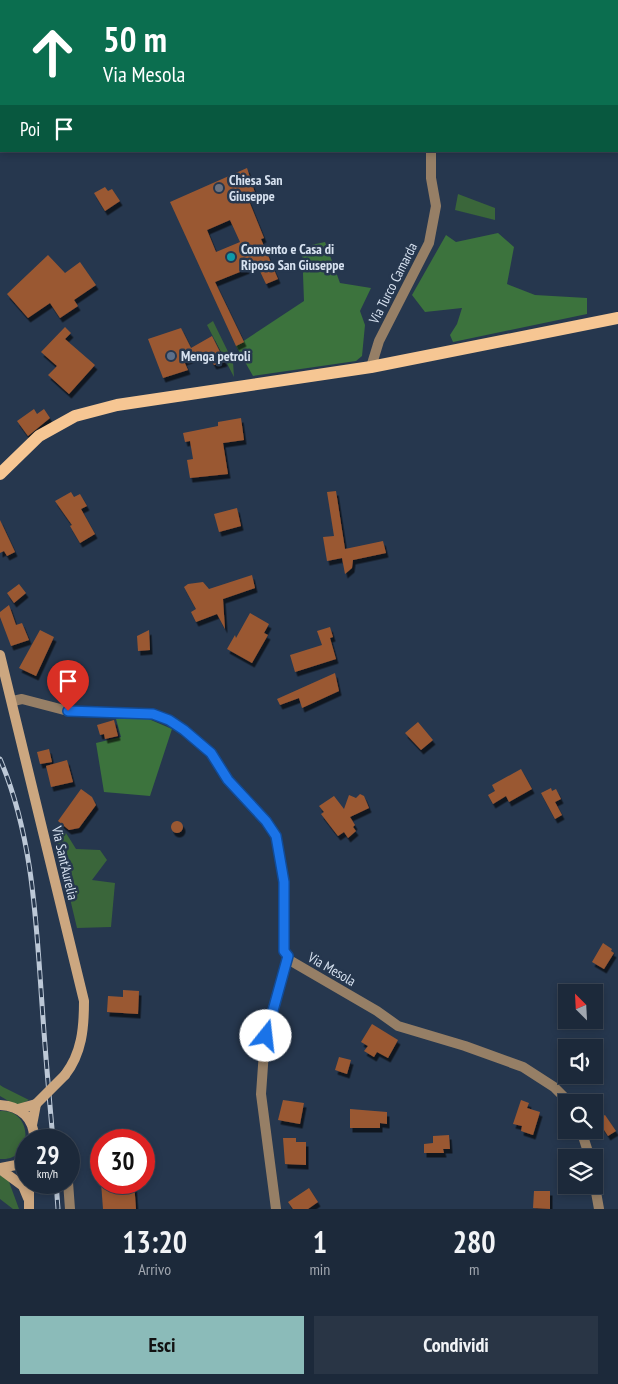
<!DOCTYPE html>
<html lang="it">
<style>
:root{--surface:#1c293a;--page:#293545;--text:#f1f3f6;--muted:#a0a6af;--line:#3a4554;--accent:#8bbbb9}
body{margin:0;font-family:"PT Sans Narrow",sans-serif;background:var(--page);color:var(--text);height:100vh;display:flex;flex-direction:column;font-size:19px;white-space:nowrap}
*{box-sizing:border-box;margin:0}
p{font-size:16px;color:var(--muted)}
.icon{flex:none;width:28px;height:28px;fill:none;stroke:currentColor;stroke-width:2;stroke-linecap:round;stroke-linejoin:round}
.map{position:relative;height:1209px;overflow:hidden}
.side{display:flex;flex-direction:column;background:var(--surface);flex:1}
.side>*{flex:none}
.banner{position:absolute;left:0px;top:0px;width:619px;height:152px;box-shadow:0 2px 8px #0003,0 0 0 1px var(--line);background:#0b6e4f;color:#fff;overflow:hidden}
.needle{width:32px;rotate:336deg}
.controls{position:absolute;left:558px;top:984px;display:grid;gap:10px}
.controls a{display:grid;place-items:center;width:45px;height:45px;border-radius:0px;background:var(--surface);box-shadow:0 2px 8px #0003,0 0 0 1px var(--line);font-size:25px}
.speed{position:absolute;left:15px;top:1129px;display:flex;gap:10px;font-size:25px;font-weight:700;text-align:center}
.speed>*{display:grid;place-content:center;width:65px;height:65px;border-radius:50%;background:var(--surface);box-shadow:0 2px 8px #0003,0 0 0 1px var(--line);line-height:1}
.speed small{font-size:12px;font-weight:400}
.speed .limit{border:8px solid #d22;background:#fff;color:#111}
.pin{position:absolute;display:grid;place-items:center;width:42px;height:42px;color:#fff;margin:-51px -21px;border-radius:50% 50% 50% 0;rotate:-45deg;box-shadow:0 0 5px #0007}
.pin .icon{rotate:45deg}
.me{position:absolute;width:55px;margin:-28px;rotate:16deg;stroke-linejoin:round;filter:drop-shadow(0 0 4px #0008)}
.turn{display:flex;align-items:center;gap:18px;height:105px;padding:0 20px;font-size:22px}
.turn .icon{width:65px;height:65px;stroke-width:2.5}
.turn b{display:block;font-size:35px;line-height:42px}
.then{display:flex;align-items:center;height:48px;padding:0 20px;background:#0003;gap:10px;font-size:19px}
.eta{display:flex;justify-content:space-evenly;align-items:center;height:85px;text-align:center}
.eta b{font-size:30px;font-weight:800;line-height:35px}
.button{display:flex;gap:10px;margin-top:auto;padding:10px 20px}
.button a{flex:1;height:58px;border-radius:0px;background:var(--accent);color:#111;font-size:20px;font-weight:800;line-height:58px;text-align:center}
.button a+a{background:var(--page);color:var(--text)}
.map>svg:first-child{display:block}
</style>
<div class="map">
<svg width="618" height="1209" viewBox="0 0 618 1209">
<defs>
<filter id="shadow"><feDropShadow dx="2.5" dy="4.5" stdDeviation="0" flood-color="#0009"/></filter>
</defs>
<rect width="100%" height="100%" fill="#26374e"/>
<path fill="#3a663a" d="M458,194L495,208V220L455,210Z
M213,321L233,362L234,377L207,325Z
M53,827L66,833L76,849L100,850L107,860L92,880L115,883L111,927L77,928Z
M0,1085L3,1087L29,1100L17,1106L0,1096Z
M0,1111C34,1108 34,1162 0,1159Z
M0,1175L8,1179L19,1209H13L0,1199Z"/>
<path fill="#3c733d" d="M498,233L514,247L507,284L535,295L587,298V314L453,342L450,335L457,324L462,308L425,312L412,295L446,235L456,242Z
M325,242L340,283L371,288L360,311L365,325L362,356L356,361L253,376L236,346L304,301L302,247Z
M144,717L172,729L150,796L104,792L96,743L121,737L116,719Z"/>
<path fill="#9a5833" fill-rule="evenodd" filter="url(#shadow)" d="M247,168L255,193L247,196L264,238L261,239L278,279L266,284L257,265L215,282L244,342L236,346L170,202ZM230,220L240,242L216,252L207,230Z
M105,187L108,191L112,189L120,201L105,211L94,193Z
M48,255L65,273L80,262L96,285L74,300L78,306L60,318L50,303L28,318L7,294Z
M65,327L71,333L65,339L95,365L69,394L48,375L57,366L41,352Z
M181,328L191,348L212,336L225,362L214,365L207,353L184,361L188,370L163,378L148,339Z
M34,409L37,414L44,409L50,418L28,436L17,421Z
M241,418L244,440L223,443L228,474L190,478L187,460L193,459L190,441L185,442L183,433L218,426V422Z
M336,491L345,549L383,541L386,553L353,560L352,568L345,574L342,558L327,561L323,537L334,536L327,492Z
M71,492L74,497L80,494L87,506L81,509L95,534L80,543L70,526L72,525L55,501Z
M237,508L241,526L219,532L214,514Z
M0,520L15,552L7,556L4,551L0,553Z
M252,575L255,588L223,599L225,629L217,614L196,622L191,612L196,609L184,587L188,584L203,582L209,589Z
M19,584L26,593L14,603L7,593Z
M9,605L16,625L22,623L29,640L11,646L0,617V612Z
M250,613L269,624L264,633L268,635L252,663L227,649L235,635L236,638Z
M330,627L333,637L330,638L336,659L295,672L290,655L322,645L317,631Z
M40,630L54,637L36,676L19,668Z
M149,630L150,650L138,651L137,636Z
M335,673L339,691L302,708L299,698L280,705L277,699Z
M114,720L118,736L105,739L104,734L100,735L97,725Z
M418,722L433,740L421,750L405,733Z
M49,749L52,762L40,764L37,752Z
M67,760L73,782L51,787L46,766Z
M521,769L532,789L509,802L506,796L493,804L488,795L495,791L492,785Z
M551,788L552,791L556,789L561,799L555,802L562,815L555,819L541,793Z
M81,789L92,797L96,805L79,828L69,830L58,821Z
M360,794L364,796L369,808L350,817L355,825L353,827L356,831L348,838L344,832L338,836L321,814L324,812L319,806L334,796L344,809L349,795L356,798Z
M171 827a6 6 0 1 1 12 0a6 6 0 1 1-12 0Z
M603,943L612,949L611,951L614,953L604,969L592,962Z
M123,990L139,991L138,1014L107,1012L108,996L123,997Z
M372,1024L398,1040L388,1058L377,1052L374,1057L364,1051L368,1046L361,1042Z
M339,1057L351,1060L347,1074L335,1070Z
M283,1100L304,1103L300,1124L278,1120Z
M521,1100L529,1103L527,1108L540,1112L533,1135L521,1131L522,1126L513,1124Z
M350,1109L387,1112V1124L380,1123V1128H350Z
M605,1115L616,1131L608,1136L597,1119Z
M449,1135L450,1149H443L444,1153H424V1144L433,1143V1136Z
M283,1138H296V1142H306V1165L285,1164Z
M101,1182H134L136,1209H103Z
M309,1188L318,1202L308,1209H293L288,1202Z
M534,1191H550V1209L533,1208Z"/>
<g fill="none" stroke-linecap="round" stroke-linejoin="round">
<path stroke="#967f66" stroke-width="10" d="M280,0L281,1
M470,1V0
M371,367L379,341L429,243L436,206L431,178V151
M13,701L22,699L68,711L153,714L169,720L184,730L211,753L228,780L266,821L276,836L284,882V951L291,961L377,1011L398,1026L465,1046L523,1067L554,1087L569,1102
M581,1130L590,1158
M594,1181L599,1209
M68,1182L70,1209
M276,1209L261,1094L265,1037L288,956"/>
<path stroke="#cca780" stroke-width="10" d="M0,655L84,1001C84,1028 82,1053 65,1075
M0,1105C21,1106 35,1119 34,1140
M18,1109L36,1104L32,1125
M0,1168L16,1165L26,1157
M0,1169L23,1186L28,1198
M29,1209V1182"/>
<path stroke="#f6c693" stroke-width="12" d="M0,474L39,436L75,416L117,405L371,367L618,318"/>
<g stroke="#bcc8d7" stroke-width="5">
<path id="rail" d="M0,759C33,836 36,921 42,1004C45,1049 49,1095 53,1140
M56,1182L58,1209"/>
</g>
<use href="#rail" stroke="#26374e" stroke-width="3" stroke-dasharray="9" stroke-linecap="butt"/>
<path stroke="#cca780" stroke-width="10" d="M36,1104L65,1075"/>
</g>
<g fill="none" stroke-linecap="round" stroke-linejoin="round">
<g stroke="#114b97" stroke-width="12">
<path id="route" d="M68,711L153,714L169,720L184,730L211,753L228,780L266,821L276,836L284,882V951L288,956L266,1036"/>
</g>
<use href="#route" stroke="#1a73e8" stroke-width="9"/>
</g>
<circle fill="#6b7280" stroke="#26374e" stroke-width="2" cx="219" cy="188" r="5"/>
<circle fill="#0f9aa8" stroke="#26374e" stroke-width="2" cx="231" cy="257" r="5"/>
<circle fill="#5c6f8a" stroke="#26374e" stroke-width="2" cx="171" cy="356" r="5"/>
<g text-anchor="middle" stroke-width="5" stroke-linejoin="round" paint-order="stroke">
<g font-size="14" font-weight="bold" fill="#d7e2f0" stroke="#26374e" text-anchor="start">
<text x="229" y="185">Chiesa San<tspan x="229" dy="16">Giuseppe</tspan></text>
<text x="241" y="254">Convento e Casa di<tspan x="241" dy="16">Riposo San Giuseppe</tspan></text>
<text x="181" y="361">Menga petroli</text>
</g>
<g font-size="14" fill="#d7e2f0" stroke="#26374e">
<text transform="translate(393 283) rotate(-63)" y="5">Via Turco Camarda</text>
<text transform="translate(65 863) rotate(77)" y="5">Via Sant'Aurelia</text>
<text transform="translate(332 969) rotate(30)" y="5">Via Mesola</text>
</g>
</g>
</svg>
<div class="controls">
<a><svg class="needle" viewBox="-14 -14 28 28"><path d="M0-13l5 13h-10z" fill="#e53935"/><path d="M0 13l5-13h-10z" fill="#a0a6af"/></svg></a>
<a><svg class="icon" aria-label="sound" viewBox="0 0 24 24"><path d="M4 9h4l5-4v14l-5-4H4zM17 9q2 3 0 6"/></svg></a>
<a><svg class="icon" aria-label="search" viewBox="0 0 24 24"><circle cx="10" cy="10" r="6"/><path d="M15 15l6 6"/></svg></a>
<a><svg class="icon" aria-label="layers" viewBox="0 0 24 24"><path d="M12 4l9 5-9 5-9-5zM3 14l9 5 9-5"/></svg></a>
</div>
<div class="speed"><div>29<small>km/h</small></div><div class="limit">30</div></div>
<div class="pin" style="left:68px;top:711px;background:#d93025"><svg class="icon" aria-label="arrive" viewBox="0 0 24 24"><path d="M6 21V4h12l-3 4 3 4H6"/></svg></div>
<svg class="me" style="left:266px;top:1036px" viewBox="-20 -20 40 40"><circle r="19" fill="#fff"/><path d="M0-13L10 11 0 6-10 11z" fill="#1a73e8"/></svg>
<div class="banner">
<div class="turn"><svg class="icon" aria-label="ahead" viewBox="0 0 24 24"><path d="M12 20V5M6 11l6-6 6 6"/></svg><div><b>50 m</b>Via Mesola</div></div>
<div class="then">Poi<svg class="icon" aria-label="arrive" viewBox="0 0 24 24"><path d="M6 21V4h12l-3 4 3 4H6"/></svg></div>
</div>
</div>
<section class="side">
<div class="eta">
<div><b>13:20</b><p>Arrivo</p></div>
<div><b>1</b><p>min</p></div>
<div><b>280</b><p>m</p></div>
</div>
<div class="button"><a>Esci</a><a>Condividi</a></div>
</section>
